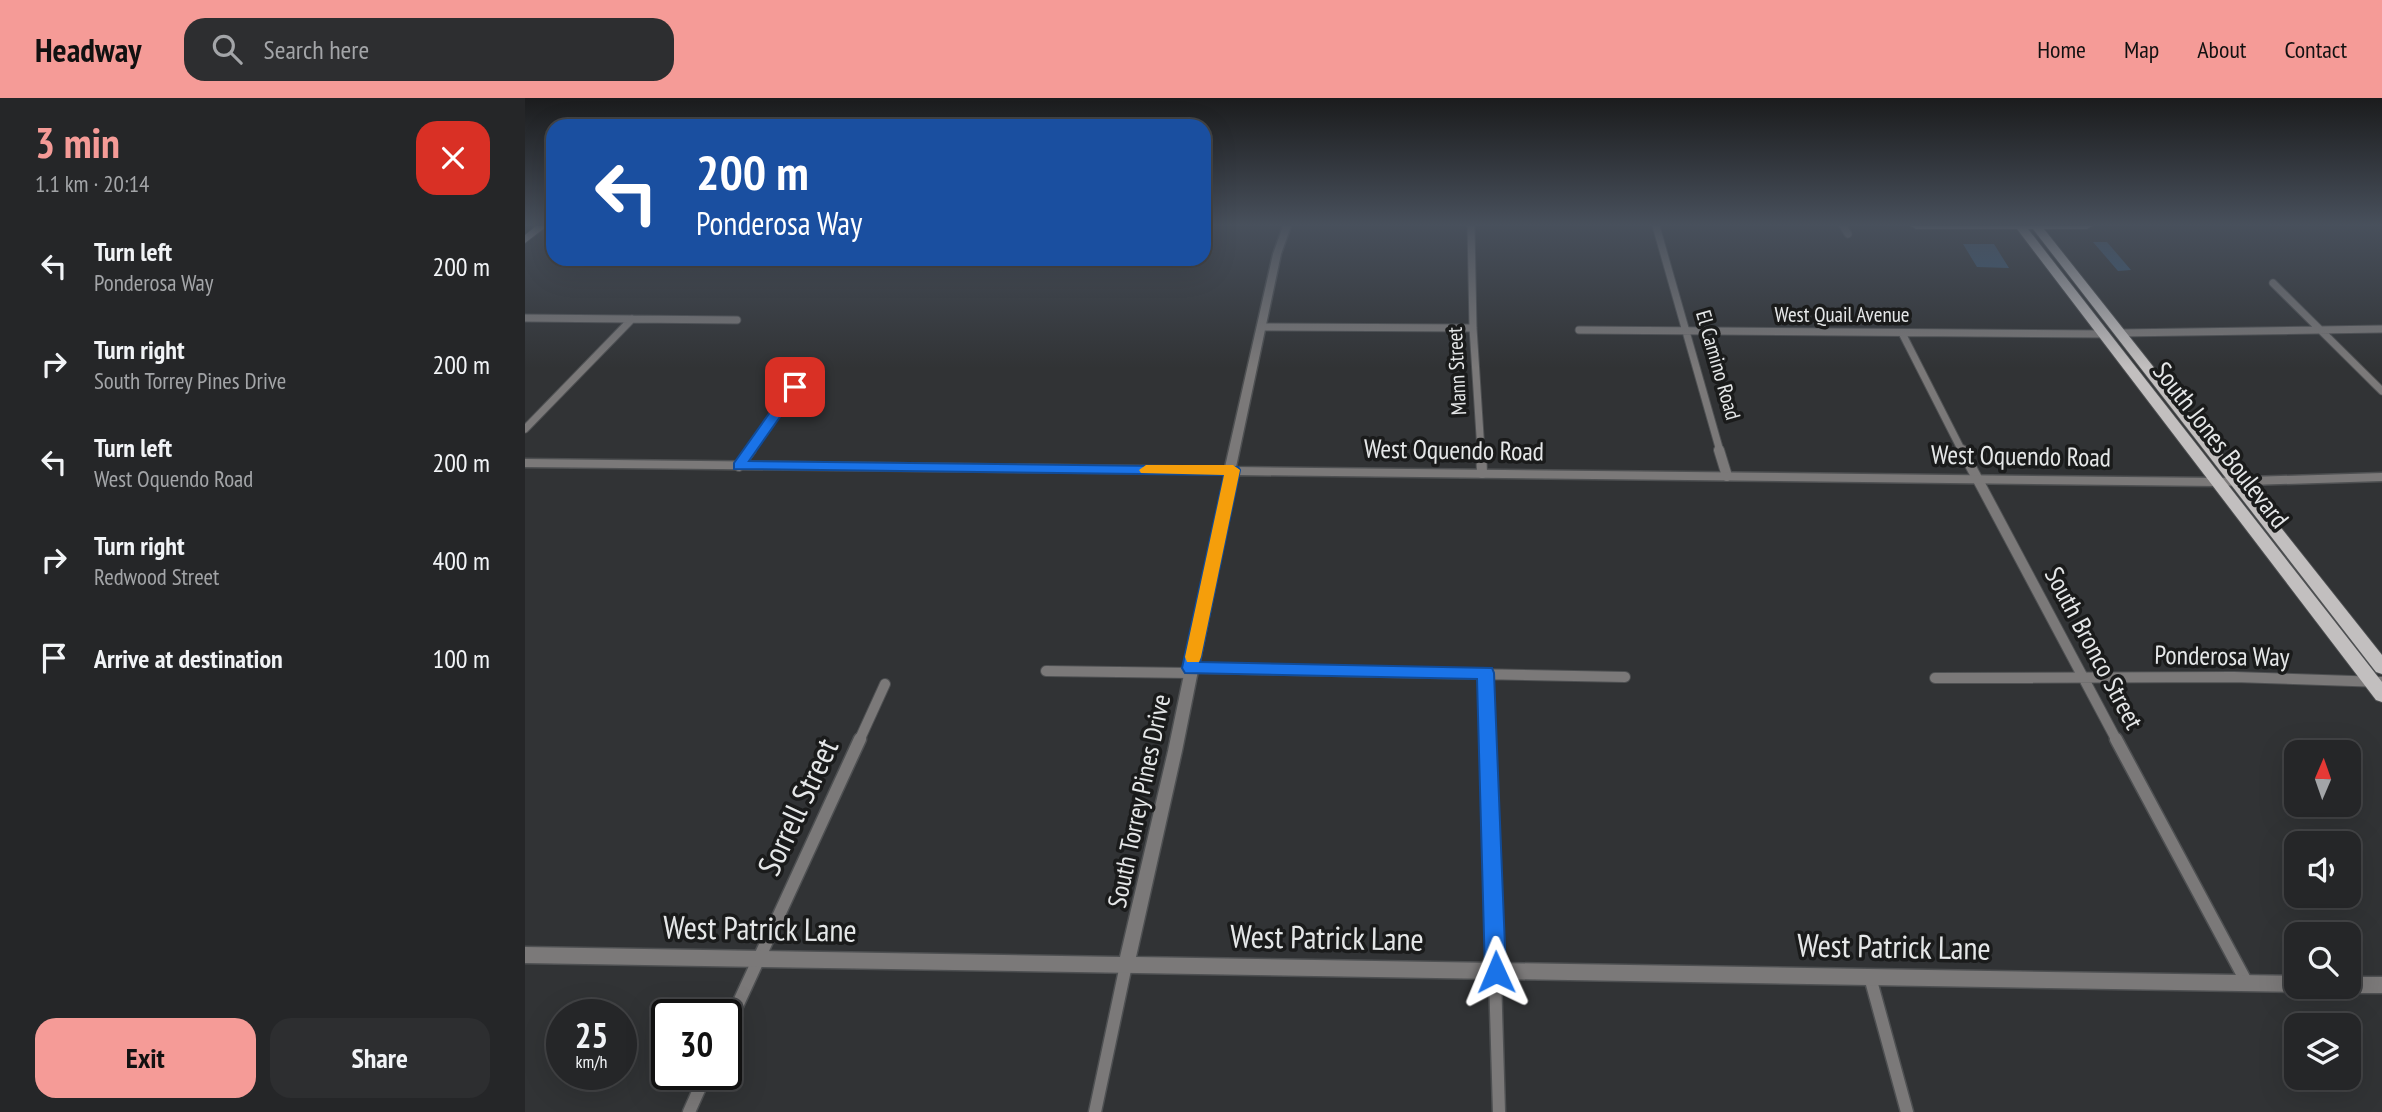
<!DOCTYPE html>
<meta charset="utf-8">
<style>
:root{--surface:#252628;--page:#2d2e30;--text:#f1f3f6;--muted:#a3a5a8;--line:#424345;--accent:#f59b97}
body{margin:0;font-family:"PT Sans Narrow",sans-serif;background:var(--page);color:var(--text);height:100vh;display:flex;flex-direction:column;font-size:26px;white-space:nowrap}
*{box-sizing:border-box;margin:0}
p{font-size:23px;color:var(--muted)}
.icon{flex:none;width:38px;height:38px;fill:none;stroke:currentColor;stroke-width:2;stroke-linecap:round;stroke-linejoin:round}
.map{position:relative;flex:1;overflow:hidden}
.drawer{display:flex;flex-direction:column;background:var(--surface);width:525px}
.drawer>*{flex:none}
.banner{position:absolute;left:21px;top:21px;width:665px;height:147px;border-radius:21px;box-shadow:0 7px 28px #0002,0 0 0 2px var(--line);background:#1a4fa0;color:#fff;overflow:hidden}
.needle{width:46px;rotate:2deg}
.fabs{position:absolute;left:1759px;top:642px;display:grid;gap:14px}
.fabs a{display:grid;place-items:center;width:77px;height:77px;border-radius:14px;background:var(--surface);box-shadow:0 7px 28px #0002,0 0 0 2px var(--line);font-size:35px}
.speed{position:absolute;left:21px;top:901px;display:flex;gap:14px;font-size:35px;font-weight:700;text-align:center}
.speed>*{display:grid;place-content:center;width:91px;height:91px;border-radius:50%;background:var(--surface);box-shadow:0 7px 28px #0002,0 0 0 2px var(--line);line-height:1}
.speed small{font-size:18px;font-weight:400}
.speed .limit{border:4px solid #111;border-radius:10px;background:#fff;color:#111}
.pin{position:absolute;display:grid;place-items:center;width:60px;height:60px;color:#fff;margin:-30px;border-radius:14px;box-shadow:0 4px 10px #0006}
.me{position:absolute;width:77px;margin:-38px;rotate:359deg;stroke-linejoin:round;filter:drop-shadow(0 0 5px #0008)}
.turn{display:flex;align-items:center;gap:24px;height:147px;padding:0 35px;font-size:32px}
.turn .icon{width:91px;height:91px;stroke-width:2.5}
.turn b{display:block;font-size:49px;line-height:60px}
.round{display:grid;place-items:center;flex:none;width:74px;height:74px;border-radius:21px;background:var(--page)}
.head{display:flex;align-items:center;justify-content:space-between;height:119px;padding:0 35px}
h1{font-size:42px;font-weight:600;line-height:52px;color:var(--accent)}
.primary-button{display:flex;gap:14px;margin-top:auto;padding:14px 35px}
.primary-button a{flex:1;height:80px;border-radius:21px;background:var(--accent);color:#111;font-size:28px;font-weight:600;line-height:80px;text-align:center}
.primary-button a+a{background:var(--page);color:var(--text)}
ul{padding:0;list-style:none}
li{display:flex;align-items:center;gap:21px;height:98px;padding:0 35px}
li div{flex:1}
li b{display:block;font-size:26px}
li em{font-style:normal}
header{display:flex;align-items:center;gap:42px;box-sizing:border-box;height:98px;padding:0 35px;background:var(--accent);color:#111}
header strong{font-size:33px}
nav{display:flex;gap:38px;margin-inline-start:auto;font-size:24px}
.search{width:490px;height:63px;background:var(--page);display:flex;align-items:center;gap:18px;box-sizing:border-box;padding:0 24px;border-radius:21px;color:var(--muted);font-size:26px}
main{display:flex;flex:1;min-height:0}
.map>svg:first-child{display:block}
</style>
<header>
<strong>Headway</strong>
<div class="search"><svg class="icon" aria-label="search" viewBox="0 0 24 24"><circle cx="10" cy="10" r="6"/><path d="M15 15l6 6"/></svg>Search here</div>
<nav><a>Home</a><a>Map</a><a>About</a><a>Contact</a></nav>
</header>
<main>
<section class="drawer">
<div class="head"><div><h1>3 min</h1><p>1.1 km · 20:14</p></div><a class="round" style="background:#d93025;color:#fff"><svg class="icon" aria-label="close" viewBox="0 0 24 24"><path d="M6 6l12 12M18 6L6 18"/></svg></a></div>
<ul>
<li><svg class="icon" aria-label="left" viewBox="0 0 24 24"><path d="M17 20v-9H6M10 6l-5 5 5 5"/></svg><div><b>Turn left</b><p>Ponderosa Way</p></div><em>200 m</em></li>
<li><svg class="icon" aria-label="right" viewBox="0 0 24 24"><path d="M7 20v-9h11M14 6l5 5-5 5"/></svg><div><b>Turn right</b><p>South Torrey Pines Drive</p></div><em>200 m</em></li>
<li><svg class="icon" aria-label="left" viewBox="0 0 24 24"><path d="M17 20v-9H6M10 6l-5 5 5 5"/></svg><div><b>Turn left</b><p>West Oquendo Road</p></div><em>200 m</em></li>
<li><svg class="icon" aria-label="right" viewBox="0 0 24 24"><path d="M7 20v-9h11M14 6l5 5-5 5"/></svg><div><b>Turn right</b><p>Redwood Street</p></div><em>400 m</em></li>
<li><svg class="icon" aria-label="arrive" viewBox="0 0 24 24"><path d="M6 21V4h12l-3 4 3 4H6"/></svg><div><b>Arrive at destination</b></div><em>100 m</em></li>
</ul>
<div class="primary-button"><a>Exit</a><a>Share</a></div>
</section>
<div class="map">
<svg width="1857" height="1014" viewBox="0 0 1857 1014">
<rect width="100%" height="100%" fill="#313335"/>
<path fill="#395c7d" d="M1568,144H1582L1606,172L1593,173Z
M1438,146H1469L1484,170L1452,169Z"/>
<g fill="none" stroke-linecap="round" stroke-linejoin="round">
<g stroke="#4e5052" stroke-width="9">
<path id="minor-far2" d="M946,128L948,230L956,353
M1131,128L1195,353
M1318,128L1323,136
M1748,185L1857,293
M0,220L212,222
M736,229L948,230
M1054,232L1580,236
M1377,235L1437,353
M1595,235L1857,231
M0,331L107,221
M224,353L270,289"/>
</g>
<g stroke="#4e5052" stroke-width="12">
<path id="minor-far1" d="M956,352L957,375
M1194,352L1202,378
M1437,352L1592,643
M214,368L226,352
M666,570L1100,579
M521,573L665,575
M961,575L963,643
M1410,580L1709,579L1857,584
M334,643L360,586"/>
</g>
<g stroke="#4e5052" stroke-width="15">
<path id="minor" d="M963,641L974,1014
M1591,641L1722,885
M1345,879L1382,1014
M201,932L335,641
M164,1014L181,976
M570,1014L601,867"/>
</g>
<g stroke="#4e5052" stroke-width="3">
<path id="tertiary" d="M758,128H766L756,156L711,369L1693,380L1857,375V383L1693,388L712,377L657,653L611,859L1771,878V889H1778L1777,892L1771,894L0,865V849L595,859L643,653L701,376L0,369V361L700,369L748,156Z
M1824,879H1857V895H1824L1818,893L1817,889H1824Z"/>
</g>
<g stroke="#4e5052" stroke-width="2">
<path id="primary" d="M11,128H22L0,145V137Z
M1386,128H1567L1562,131H1519L1857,557V576L1851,574L1508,131H1503L1857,584V604L1851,602L1492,131H1391Z"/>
</g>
<use href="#minor-far2" stroke="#7b7979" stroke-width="7"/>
<use href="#minor-far1" stroke="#7b7979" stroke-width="10"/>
<use href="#minor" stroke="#7b7979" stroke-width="12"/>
<use href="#tertiary" fill="#7b7979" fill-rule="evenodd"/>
<use href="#primary" fill="#c2bfbf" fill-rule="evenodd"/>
</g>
<linearGradient id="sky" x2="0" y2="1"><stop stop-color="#1b1c1d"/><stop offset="0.47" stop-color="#48505c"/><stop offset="1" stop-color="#48505c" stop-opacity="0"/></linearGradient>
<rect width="1857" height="270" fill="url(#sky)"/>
<path fill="#1a73e8" stroke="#114b97" stroke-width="2" d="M270,285L276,289L224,363L713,369L715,372L675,564L967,570L969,575L981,874L978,881L971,884L963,881L960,874L952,581L660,575L657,570L699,377L209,371V365L265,286Z"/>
<path fill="#f59e0b" d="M621,367H708L715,372L676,559L674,564H662L660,559L699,377L616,375L614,372Z"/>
<g text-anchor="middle" stroke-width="7" stroke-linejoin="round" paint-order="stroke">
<g font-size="21" fill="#e5e7e8" stroke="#1a1b1b">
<text x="1317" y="224">West Quail Avenue</text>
<text transform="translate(1193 267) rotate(74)" y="7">El Camino Road</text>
<text transform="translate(932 273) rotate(-93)" y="7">Mann Street</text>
</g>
<g font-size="26" fill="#e5e7e8" stroke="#1a1b1b">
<text transform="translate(1696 347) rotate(52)" y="9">South Jones Boulevard</text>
<text transform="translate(929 352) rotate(1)" y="9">West Oquendo Road</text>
<text transform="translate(1496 358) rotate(1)" y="9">West Oquendo Road</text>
<text transform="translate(1569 550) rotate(62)" y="9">South Bronco Street</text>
<text transform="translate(1697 558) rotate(1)" y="9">Ponderosa Way</text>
<text transform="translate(614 703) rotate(-78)" y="9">South Torrey Pines Drive</text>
</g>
<g font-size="32" fill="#e5e7e8" stroke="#1a1b1b">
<text transform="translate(273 709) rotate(-65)" y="11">Sorrell Street</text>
<text transform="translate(235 831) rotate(1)" y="11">West Patrick Lane</text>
<text transform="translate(802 840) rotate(1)" y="11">West Patrick Lane</text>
<text transform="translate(1369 849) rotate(1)" y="11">West Patrick Lane</text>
</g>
</g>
</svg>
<div class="fabs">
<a><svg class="needle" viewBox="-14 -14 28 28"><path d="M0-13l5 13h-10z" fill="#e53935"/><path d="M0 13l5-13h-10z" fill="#a3a5a8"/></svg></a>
<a><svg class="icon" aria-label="sound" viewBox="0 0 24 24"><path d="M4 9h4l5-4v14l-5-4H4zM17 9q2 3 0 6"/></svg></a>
<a><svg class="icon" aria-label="search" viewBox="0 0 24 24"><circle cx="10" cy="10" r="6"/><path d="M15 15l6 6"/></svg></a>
<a><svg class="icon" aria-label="layers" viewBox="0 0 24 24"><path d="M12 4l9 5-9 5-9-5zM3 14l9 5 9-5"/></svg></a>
</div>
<div class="speed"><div>25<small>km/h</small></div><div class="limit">30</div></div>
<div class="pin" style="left:270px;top:289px;background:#d93025"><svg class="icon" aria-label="arrive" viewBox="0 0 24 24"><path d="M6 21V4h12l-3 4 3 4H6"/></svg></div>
<svg class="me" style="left:971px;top:874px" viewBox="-20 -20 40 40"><path d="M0-17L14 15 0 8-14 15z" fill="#1a73e8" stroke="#fff" stroke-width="4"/></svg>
<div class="banner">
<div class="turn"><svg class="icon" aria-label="left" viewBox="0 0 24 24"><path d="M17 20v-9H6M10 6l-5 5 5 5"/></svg><div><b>200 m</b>Ponderosa Way</div></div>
</div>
</div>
</main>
